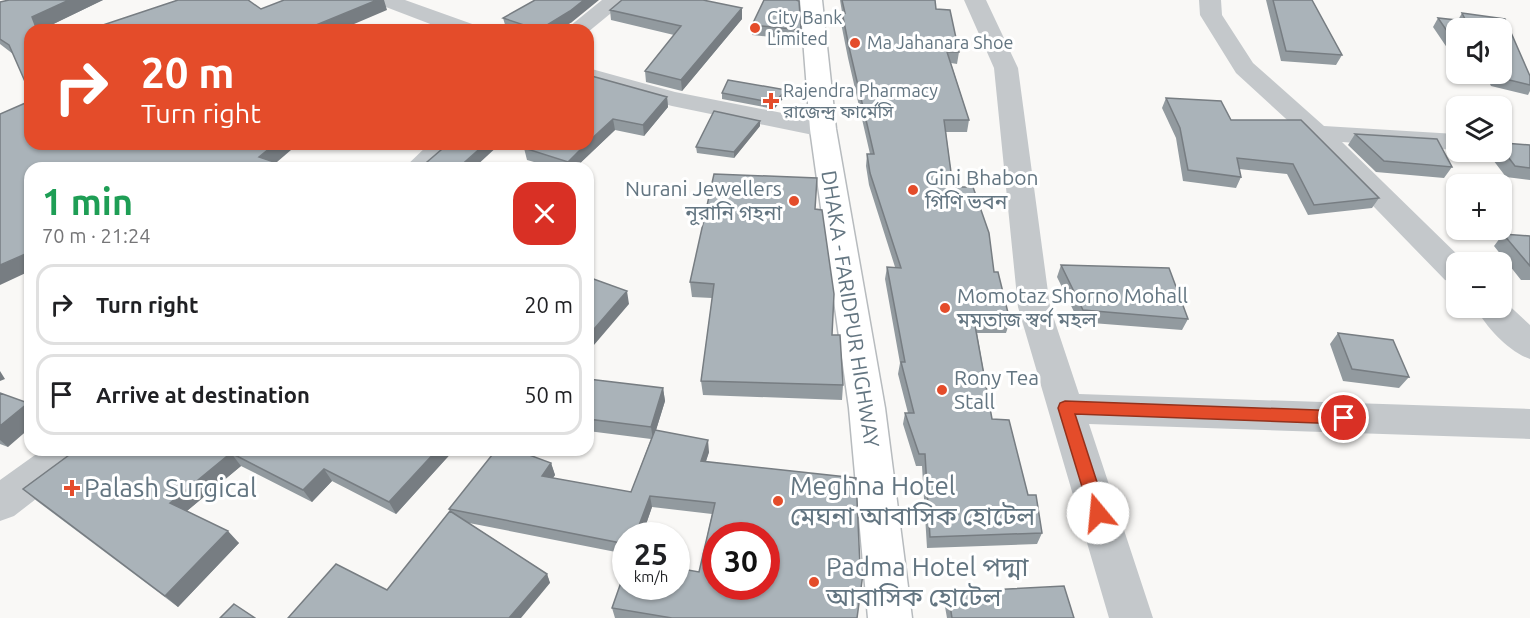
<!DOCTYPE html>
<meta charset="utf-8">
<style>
:root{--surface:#fff;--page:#f2f2f2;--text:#202124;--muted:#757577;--line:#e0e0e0}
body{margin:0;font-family:Ubuntu,"Noto Sans Bengali",sans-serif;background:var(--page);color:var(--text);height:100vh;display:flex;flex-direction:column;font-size:22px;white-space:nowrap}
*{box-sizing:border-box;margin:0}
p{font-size:20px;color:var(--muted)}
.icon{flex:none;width:33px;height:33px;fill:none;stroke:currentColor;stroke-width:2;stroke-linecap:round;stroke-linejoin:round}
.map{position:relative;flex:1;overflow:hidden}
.side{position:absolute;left:24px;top:162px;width:570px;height:294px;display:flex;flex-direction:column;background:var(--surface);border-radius:18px;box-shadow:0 2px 4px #0004}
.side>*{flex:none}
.guide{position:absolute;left:24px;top:24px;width:570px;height:126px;border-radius:18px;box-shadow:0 2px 4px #0004;background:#e44c2a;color:#fff;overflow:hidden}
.fabs{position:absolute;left:1446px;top:18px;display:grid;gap:12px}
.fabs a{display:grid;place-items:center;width:66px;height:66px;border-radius:12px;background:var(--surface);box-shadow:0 2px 4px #0004;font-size:30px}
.speed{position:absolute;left:612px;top:522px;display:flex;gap:12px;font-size:30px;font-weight:700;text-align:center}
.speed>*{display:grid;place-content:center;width:78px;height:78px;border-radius:50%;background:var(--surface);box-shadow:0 2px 4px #0004;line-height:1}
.speed small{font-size:15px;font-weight:400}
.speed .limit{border:9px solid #d22;background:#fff;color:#111}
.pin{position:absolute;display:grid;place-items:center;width:51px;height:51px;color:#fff;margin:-26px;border:3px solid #fff;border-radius:50%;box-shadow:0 2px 6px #0007}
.me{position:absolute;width:66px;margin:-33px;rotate:343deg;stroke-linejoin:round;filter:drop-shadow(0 0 4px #0008)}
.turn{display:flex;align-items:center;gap:21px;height:126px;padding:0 18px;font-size:27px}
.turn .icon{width:78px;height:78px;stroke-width:2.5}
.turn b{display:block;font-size:42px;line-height:51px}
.round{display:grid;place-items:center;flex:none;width:63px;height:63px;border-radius:18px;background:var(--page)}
.head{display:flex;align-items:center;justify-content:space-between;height:102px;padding:0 18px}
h1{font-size:36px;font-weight:700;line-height:45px;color:#1e9e55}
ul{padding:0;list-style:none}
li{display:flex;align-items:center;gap:18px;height:81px;margin:0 12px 9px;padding:0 6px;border:3px solid var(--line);border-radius:18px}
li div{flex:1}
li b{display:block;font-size:22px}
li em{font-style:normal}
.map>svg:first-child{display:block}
</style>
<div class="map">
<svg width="1530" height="618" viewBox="0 0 1530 618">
<rect width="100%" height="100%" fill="#f9f8f6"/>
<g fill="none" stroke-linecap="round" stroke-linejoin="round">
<g stroke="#b7bbbe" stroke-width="3">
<path id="trunk" d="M800,0H822L836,129L885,408L912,618H868L849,408L810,129Z"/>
</g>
<path fill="#c4c8cb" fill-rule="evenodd" d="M374,0H405L475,25L478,30H446L378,4Z
M602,0H627L588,32L565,30Z
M964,0H986L1018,68L1050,307L1079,394L1530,409V439L1089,424L1153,618H1109L1018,307L994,68Z
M1199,0H1221L1222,15L1253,63L1324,126L1456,134V150L1342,142L1465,262H1456V283L1445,280L1308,139L1236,73L1200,15Z
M588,68L675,92L823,121L832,123L836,129L832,135L823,137L672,106L588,83Z
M429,144H458L434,168H404Z
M1502,299L1530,325V359C1509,352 1486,327 1476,308H1502Z
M42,450H90L85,461L14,516L0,521V480Z"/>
<use href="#trunk" fill="#fff" fill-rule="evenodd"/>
</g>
<path fill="#929a9f" d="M9,0H103L41,30L13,54L0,44V2Z
M840,0H935L936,9L959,52L957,64L951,63L969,120L967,132H946L953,187L994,272L1010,321L1006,333H977L992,419L1028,495L1042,533L1037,544L927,548L922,466H916L903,424L905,413H908L898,374L900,363L885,279L887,267H895L869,185L866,166L867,154H870L848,58L841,23L842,12Z
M1266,0H1312L1342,55L1336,65L1281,61Z
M610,10L742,19L682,91L646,82L645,71L674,35L611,20Z
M1462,13L1530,76V91L1528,95L1491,86L1487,78L1467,76L1465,74H1502L1456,28V61L1433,27L1438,18L1458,20Z
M503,18L572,22L558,30H512L506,28Z
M752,25L801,30V40L752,35Z
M588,75L667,97L668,107L644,136L615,130L575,168H555L527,160L524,148L588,144Z
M786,90V95L774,109L722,99V93Z
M1166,98L1231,120L1379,198L1372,208L1308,215L1287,174L1239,169L1241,177L1236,188L1183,181L1176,138L1162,108Z
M760,126L734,158L697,153L696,147Z
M1355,134L1452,167L1444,178L1376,172L1348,145Z
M1502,137L1504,143L1530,145V180L1506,177L1487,152H1502Z
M815,209L832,335L843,385L842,400L703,395L701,381L712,298L692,297L690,282Z
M1503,234L1530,236V280H1521L1494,246Z
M1061,265L1188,319L1182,330L1079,322L1057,277Z
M1338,333L1409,377L1399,388L1343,381L1330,344Z
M588,379L663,388L665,401L656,430L709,452L706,461L857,618H615L612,608L699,572L712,514L652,507L642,536H626V554L469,523L547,574L550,583L387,590L450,511L449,509L551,463L555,475L553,478L631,492L651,439L588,431Z
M0,393L8,447L0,444Z
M76,450H454L396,514L332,481L312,502L241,466L187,511L239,543L178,607L37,501L23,489Z
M948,592L1074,618H947L944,601Z"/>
<path fill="#777d82" d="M69,0H103L41,30H37L32,17Z
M377,0H384L387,10L340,30H304Z
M584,0H599L572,22L558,30H539Z
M742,8V19L682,91L681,80Z
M786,90V95L774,109V103Z
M667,97L668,107L644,136L643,125Z
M613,119L615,130L575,168H569L568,162L586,144H588V142Z
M760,121V126L734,158V152Z
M275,144H298L270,168L259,157Z
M485,144H500L474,168H458Z
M30,252V271L0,285V265Z
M627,291L629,304L588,352V336Z
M0,371L5,379L0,381Z
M663,388L665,401L653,440L651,427Z
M28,403L30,405V428L8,447L0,440V426Z
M708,440L709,452L702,473L701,461Z
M437,450H454L396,514L389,502Z
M231,453L241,466L182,515L170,503Z
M551,463L555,475L546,488L542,476Z
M324,469L332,481L312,502L303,490Z
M650,496L652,507L642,536H635Z
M228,531L239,543L178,607L165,596Z
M547,574L550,583L521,618H509Z"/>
<path fill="#aab3b9" stroke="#777d82" stroke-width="1.5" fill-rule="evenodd" d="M9,0H69L32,17L37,30H30V93L9,45L0,39V2Z
M178,0H248L261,9L284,0H377L304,30H88Z
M535,0H584L570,11L539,30L503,18Z
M622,0H703L742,8L681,80L645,71L681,26L610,10Z
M764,0H796L799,1L801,30L752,25Z
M842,0H935L936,9L950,10L959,52H947L969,120H944L953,187H973L989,233L994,272H998L1010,321L974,320L992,419L1009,420L1028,495H1036L1042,533L930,537L925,454H919L905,413H914L901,362H905L887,267L901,268L870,173L867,154H874L849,47L842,12L845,13Z
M1273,0H1312L1342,55L1286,51Z
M1462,13L1505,19L1530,76V85L1497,77L1495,74H1502V28H1456V44L1438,18L1466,21Z
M588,75L667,97L643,125L613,119L588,142Z
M728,80L786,90L774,103L722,93Z
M1166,98L1221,101L1231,120H1301L1379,198L1314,205L1293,164L1237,158L1241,177L1188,170L1180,128Z
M30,101V144H275L259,157L292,168H30V252L0,265V114Z
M714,111L760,121L734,152L696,147Z
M1355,134L1437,139L1452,167L1384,161Z
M1502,137H1508L1503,139L1504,143L1530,145V168L1515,166L1502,149Z
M448,144H485L458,168H420Z
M529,144H586L568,162L524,148Z
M714,174L817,178L815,209L822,210L834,294L832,335H840L843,385L701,381L714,284L690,282Z
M1503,234L1530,236V266Z
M1061,265L1169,268L1188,319L1083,310Z
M588,277L627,291L588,336Z
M1338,333L1393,340L1409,377L1352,369Z
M588,379L663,388L651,427L588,419Z
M0,393L28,403L0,426Z
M655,430L708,440L701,461L856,478L860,566H864L857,618H672L612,608L626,568V586H676V568L699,572L715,503L650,496L635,536H626V544L449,509L496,450H516L551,463L542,476L631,492ZM716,536H766V586H716Z
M76,450H437L389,502L324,469L303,490L231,453L170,503L228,531L165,596L23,489Z
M450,511L547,574L509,618H288L336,564L387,590Z
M1064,586L1074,618H952L948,592Z
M234,604L255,618H220Z"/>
<path fill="#e44c2a" stroke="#94311b" stroke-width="1.5" d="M1065,401L1344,411L1350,413L1352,418L1350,422L1344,424L1075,414L1107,513L1104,518L1098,520L1092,518L1090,513L1058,408L1060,403Z"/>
<g fill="#e44c2a" stroke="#fff" stroke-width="2">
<circle cx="755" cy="28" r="6"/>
<circle cx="855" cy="43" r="6"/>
<path d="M768 92h6v6h6v6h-6v6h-6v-6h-6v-6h6z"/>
<circle cx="913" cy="190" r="6"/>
<circle cx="794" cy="201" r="6"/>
<circle cx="945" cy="308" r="6"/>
<circle cx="942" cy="390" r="6"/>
<path d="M69 479h6v6h6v6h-6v6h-6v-6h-6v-6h6z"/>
<circle cx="778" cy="501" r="6"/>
<circle cx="814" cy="582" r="6"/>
</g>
<g text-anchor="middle" stroke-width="6" stroke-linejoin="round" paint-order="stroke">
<g font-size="18" fill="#637581" stroke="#fff" text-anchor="start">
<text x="767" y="24">City Bank<tspan x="767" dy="21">Limited</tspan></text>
<text x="867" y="49">Ma Jahanara Shoe</text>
<text x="783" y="97">Rajendra Pharmacy<tspan x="783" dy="21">রাজেন্দ্র ফার্মেসি</tspan></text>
</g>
<g font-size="21" fill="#637581" stroke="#fff" text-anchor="start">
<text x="925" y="185">Gini Bhabon<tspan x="925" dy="24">গিণি ভবন</tspan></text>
<text x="782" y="196" text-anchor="end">Nurani Jewellers<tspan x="782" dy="24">নূরানি গহনা</tspan></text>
<text x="957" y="303">Momotaz Shorno Mohall<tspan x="957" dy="24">মমতাজ স্বর্ণ মহল</tspan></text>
<text x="954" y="385">Rony Tea<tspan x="954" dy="24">Stall</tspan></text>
</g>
<g font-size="21" fill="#637581" stroke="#fff">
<text transform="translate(850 309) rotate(81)" y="7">DHAKA - FARIDPUR HIGHWAY</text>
</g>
<g font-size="26" fill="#637581" stroke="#fff" text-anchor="start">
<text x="790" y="495">Meghna Hotel<tspan x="790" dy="30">মেঘনা আবাসিক হোটেল</tspan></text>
<text x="84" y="497">Palash Surgical</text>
<text x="826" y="576">Padma Hotel পদ্মা<tspan x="826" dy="30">আবাসিক হোটেল</tspan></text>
</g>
</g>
</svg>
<div class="fabs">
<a><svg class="icon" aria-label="sound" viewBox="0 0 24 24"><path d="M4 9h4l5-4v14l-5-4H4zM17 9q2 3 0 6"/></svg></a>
<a><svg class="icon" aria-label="layers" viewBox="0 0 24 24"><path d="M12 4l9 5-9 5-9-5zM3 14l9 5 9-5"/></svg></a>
<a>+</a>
<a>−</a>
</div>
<div class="speed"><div>25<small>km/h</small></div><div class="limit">30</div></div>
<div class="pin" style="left:1344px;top:418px;background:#d93025"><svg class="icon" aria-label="arrive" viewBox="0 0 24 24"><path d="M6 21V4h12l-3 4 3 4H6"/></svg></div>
<svg class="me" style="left:1098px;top:513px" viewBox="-20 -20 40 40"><circle r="19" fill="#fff"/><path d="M0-13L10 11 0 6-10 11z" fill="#e44c2a"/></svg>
<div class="guide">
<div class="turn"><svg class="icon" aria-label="right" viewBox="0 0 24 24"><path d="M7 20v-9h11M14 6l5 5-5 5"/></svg><div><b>20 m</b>Turn right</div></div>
</div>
<section class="side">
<div class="head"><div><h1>1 min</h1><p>70 m · 21:24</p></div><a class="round" style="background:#d93025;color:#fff"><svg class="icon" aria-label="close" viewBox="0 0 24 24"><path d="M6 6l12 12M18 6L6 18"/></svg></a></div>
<ul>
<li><svg class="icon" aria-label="right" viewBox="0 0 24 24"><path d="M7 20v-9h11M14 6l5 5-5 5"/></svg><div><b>Turn right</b></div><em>20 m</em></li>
<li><svg class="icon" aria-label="arrive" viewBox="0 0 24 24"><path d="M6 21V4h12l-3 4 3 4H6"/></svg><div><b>Arrive at destination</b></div><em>50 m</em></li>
</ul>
</section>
</div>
